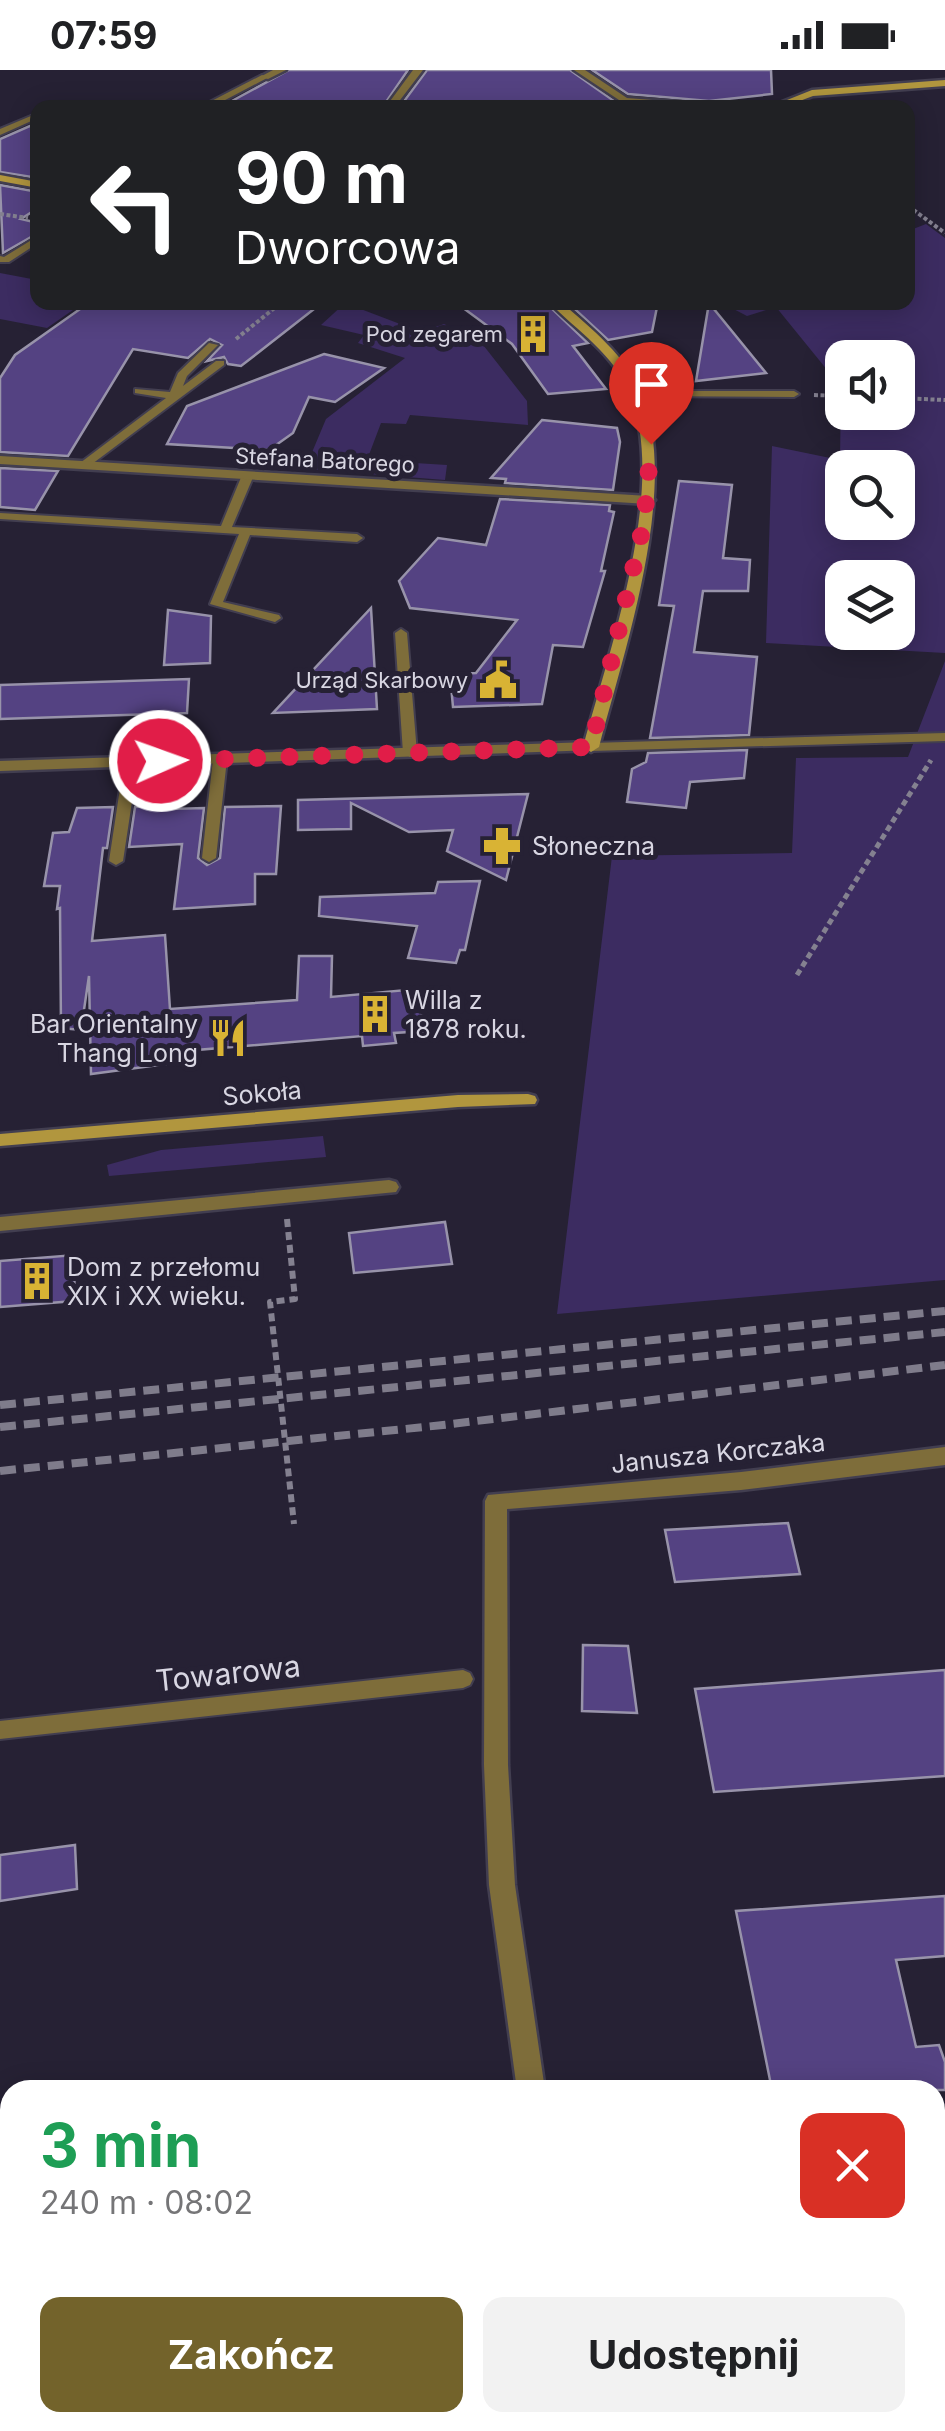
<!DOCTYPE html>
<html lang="pl">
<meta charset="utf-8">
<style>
:root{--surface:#fff;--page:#f2f2f2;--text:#202124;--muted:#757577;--accent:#73632b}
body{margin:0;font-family:Inter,sans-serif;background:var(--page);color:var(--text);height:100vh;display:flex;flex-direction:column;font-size:38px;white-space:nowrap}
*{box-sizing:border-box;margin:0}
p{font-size:32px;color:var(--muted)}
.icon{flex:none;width:55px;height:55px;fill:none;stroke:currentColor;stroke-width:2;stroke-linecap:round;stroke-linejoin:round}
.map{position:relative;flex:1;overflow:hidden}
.drawer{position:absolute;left:0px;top:2010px;width:945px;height:352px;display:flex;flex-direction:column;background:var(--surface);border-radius:30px 30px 0 0;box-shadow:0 5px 25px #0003}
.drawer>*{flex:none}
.hud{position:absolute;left:30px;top:30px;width:885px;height:210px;border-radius:20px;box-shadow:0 5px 25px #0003;background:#202124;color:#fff;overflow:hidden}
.tools{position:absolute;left:825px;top:270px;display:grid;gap:20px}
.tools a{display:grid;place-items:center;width:90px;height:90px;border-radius:20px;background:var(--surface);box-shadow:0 5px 25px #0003;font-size:50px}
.pin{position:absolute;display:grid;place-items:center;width:85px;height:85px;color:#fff;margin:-102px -42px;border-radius:50% 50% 50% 0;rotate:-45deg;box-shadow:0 0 10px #0007}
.pin .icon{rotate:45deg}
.me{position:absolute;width:110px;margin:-55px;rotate:88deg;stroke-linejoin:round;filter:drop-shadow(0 0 8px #0008)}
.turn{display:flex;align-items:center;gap:35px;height:210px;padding:0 40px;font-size:45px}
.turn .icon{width:130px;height:130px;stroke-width:2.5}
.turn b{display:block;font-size:70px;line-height:85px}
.round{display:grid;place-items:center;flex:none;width:105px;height:105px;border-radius:20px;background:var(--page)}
.summary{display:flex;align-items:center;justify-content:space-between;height:170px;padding:0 40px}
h1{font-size:60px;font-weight:700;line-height:75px;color:#1e9e55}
.primary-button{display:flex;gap:20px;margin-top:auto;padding:20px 40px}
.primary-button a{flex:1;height:115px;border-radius:20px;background:var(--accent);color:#fff;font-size:40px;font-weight:700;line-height:115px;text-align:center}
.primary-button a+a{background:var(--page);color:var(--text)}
.status{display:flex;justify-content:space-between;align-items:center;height:70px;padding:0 50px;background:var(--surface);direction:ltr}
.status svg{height:28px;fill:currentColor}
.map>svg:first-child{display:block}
</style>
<div class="status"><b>07:59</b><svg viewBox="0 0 49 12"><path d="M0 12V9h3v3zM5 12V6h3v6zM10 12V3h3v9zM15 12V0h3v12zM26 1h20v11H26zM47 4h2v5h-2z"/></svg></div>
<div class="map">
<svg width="945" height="2361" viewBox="0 0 945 2361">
<rect width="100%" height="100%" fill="#262134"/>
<path fill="#3c2c61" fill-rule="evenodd" d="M926,154L945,168V583L766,573L772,376L840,390L841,317L776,237L747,246L722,233L908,232V161ZM842,288H898V342H842ZM842,398H898V452H842ZM842,508H898V562H842Z
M0,203L37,210L38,232L83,233L47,258L0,249Z
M345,233L421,262L444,254L480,271L527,331L528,355L410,345L406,354L381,353L367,390L447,395L445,410L305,399L326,349L405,288L358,273L364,265L321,255Z
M945,591V1210L557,1244L612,786L792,783L796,688L908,687Z
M323,1066L326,1087L109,1106L107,1095L161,1080Z"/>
<path fill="#544282" stroke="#9893aa" stroke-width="2.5" d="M289,0H408L382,38H219Z
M427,0H570L624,38H399Z
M592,0H771L772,24L709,31L628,24Z
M32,55L38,56V108L0,102V69Z
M0,115L38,122V138L21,149L38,153V163L3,183Z
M90,232H323L241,296L228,294L224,287L207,291L222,275L210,269L188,288L133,279L68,386L0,382V308L15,285Z
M455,232H545L588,273L573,276L606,319L548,324L512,274Z
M567,232H658L652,262L608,270Z
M709,233L766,303L696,311Z
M324,284L384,298L335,332L309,327L293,363L269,380L167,374L187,336Z
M542,350L617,358L620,372L613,420L505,413L506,409L491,408Z
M0,398L58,401L35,440L0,437Z
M679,411L732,415L723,488L750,490L748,521H703L694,582L757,587L749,665L650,668L674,536L659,535Z
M500,429L610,435L609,441L614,442L601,501H605L583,577L553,575L542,634L453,637L450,604L476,603L517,550L410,538L399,511L438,468L486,475Z
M371,538L377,639L273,643Z
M168,540L211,546L210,593L164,595Z
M189,609L187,643L0,649V615Z
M747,680L744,708L690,712L686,738L627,732L632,699L646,692L648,683Z
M528,724L506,810L447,781L453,760L409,762L351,733V759L298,760V730Z
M170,735V739L204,738L198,788L207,795L220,788L225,737L281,736L276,804H255V834L174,839L182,774L129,777L135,737Z
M113,737L107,778H103L92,871L165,865L170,939L297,930L299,886H332L331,927L417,919L425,961L394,963L396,973L363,976L362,966L197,980V990L91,1004L89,906L81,960L61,958L60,838L57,839L60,816H44L53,763L69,762L77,738Z
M480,811L465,880H460L456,893L408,888L417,856L319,846L320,827L435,823L438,812Z
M445,1152L452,1194L354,1203L349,1163Z
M75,1185L74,1231L0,1237V1191Z
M788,1453L800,1504L675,1512L665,1460Z
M583,1575L628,1576L637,1643L582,1641Z
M945,1600V1706L714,1722L695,1619Z
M75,1775L77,1819L0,1831V1785Z
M945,1826V1886L896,1890L916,1977L939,1975L945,1992V2020H772L736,1841Z"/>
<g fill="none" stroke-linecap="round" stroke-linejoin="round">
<g stroke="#423e50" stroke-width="4">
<path id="lane" d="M262,5L269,7L210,38H198Z
M38,43V48L0,65V59Z
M38,166V173L9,192H0V186L4,187Z
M209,273L218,275L187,306L183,316L216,291H224V295L88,397H80V393L166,328L135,323V319L170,322L178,303Z
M637,321H794L799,324L794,327L633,326L632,324Z
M248,402L254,405L232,457L357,464L363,468L357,472L250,465L223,532L279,545L281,548L275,552L210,534L239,464L0,449V443L221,456L242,405Z
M401,559L407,563L417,683L410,687L403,683L395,563Z
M945,663V671L591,681L584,677L591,673Z
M220,685L227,689L216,788L209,792L202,788L213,689Z
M131,688L138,692L123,791L116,795L109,791L124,692Z
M463,1600L470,1603L473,1609L470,1615L463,1618L0,1669V1651Z"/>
</g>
<g stroke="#423e50" stroke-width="5">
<path id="street" d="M273,0H286L268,9L260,7Z
M413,0H423L394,38H385Z
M574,0H585L627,28L756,38L625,34Z
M0,386L648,426L655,430L648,434L0,394Z
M591,672L596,674V680L0,701V691Z
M389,1110L396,1112L399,1117L396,1122L0,1161V1147Z
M945,1377V1395L741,1420L507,1439L508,1695L515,1815L545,2020H517L489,1815L484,1695L485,1431L488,1425L741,1402Z
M565,2352H595L596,2361H566Z"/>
</g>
<g stroke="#423e50" stroke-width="5">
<path id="secondary" d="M945,10V16L813,26L781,38H767L812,20Z
M0,105L38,112V118L0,111Z
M549,232H561C591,258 627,287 642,324C680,419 624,581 599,677L591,682L583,677C609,581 668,418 630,324C615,285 577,261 549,232Z
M528,1024L535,1026L537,1030L535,1034L458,1037L0,1076V1064L458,1025Z"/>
</g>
<path stroke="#848190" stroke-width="4" stroke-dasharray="4 2.5" stroke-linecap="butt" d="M908,136L945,163
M0,144L28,148
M236,269L282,232
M814,325L842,326
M898,328L945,330"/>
<path stroke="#848190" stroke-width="5" stroke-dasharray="6 4" stroke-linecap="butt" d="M797,905L931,690"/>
<path stroke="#848190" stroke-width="6" stroke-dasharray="8 5" stroke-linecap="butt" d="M287,1149L295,1229L270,1232L294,1454"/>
<use href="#lane" fill="#7e6d3a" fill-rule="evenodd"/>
<use href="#street" fill="#7e6d3a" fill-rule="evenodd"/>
<use href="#secondary" fill="#b1963e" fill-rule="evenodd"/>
<path stroke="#7f7c8b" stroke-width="8" stroke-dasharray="16 8" stroke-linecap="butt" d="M0,1335L945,1241
M0,1357L945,1262
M0,1401L443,1355L945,1295"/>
</g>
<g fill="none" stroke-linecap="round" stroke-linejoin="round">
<path stroke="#e11d48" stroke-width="18" stroke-dasharray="0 32.4" d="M160,691L591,677L644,453L651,374"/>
</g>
<defs>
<g id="building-bare" transform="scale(3)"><path d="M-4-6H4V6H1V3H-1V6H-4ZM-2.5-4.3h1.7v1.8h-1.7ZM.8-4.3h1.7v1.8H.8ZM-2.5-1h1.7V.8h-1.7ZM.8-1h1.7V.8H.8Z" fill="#d9b334" stroke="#262134" stroke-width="2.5" paint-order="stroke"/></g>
<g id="civic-bare" transform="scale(3)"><path d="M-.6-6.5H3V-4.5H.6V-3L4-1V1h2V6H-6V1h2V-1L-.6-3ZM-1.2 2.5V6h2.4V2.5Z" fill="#d9b334" stroke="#262134" stroke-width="2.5" paint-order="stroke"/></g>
<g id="pharmacy-bare" transform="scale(3)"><path d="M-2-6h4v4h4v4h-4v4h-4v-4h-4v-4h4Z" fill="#d9b334" stroke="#262134" stroke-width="2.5" paint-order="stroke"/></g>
<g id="restaurant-bare" transform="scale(3)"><path d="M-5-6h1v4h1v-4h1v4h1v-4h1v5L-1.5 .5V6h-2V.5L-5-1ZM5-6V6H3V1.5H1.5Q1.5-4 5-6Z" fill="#d9b334" stroke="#262134" stroke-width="2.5" paint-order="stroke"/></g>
</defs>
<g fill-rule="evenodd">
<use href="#building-bare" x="533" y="264"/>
<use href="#civic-bare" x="498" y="610"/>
<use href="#pharmacy-bare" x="502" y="776"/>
<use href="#building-bare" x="375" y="944"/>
<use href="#restaurant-bare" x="228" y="968"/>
<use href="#building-bare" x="37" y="1211"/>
</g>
<g text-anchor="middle" stroke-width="10" stroke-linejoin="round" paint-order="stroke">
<g font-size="22" fill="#d8d6e2" stroke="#262134" text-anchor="end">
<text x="503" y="272">Pod zegarem</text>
<text x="468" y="618">Urząd Skarbowy</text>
</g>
<g font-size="22" fill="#d8d6e2" stroke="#262134">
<text transform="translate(325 390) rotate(3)" y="8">Stefana Batorego</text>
</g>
<g font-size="25" fill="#d8d6e2" stroke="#262134" text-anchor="start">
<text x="532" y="785">Słoneczna</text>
<text x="405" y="939">Willa z<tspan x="405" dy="29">1878 roku.</tspan></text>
<text x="198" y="963" text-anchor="end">Bar Orientalny<tspan x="198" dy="29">Thang Long</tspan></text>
<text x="67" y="1206">Dom z przełomu<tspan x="67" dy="29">XIX i XX wieku.</tspan></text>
</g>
<g font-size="25" fill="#d8d6e2" stroke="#262134">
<text transform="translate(262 1023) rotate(-5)" y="9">Sokoła</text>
<text transform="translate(718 1383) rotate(-6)" y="9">Janusza Korczaka</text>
</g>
<g font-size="30" fill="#d8d6e2" stroke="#262134">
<text transform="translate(228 1604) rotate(-6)" y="10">Towarowa</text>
</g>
</g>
</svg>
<div class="tools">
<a><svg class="icon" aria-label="sound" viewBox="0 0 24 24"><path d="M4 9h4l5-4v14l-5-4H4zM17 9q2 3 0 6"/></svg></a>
<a><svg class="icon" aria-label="search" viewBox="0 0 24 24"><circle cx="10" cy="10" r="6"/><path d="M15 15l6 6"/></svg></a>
<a><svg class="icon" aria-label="layers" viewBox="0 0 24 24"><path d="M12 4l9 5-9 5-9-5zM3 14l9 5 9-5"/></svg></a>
</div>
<div class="pin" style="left:651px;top:374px;background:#d93025"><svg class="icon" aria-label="arrive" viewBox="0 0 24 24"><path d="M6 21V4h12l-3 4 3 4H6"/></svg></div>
<svg class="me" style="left:160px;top:691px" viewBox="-20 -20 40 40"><circle r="17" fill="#e11d48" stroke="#fff" stroke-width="3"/><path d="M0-11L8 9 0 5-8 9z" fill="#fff"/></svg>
<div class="hud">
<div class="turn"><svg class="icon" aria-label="left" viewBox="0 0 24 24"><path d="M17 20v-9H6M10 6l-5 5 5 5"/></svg><div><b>90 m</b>Dworcowa</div></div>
</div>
<section class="drawer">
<div class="summary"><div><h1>3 min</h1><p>240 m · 08:02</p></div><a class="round" style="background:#d93025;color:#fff"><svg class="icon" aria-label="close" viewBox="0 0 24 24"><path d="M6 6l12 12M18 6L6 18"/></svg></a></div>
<div class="primary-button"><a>Zakończ</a><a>Udostępnij</a></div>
</section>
</div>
